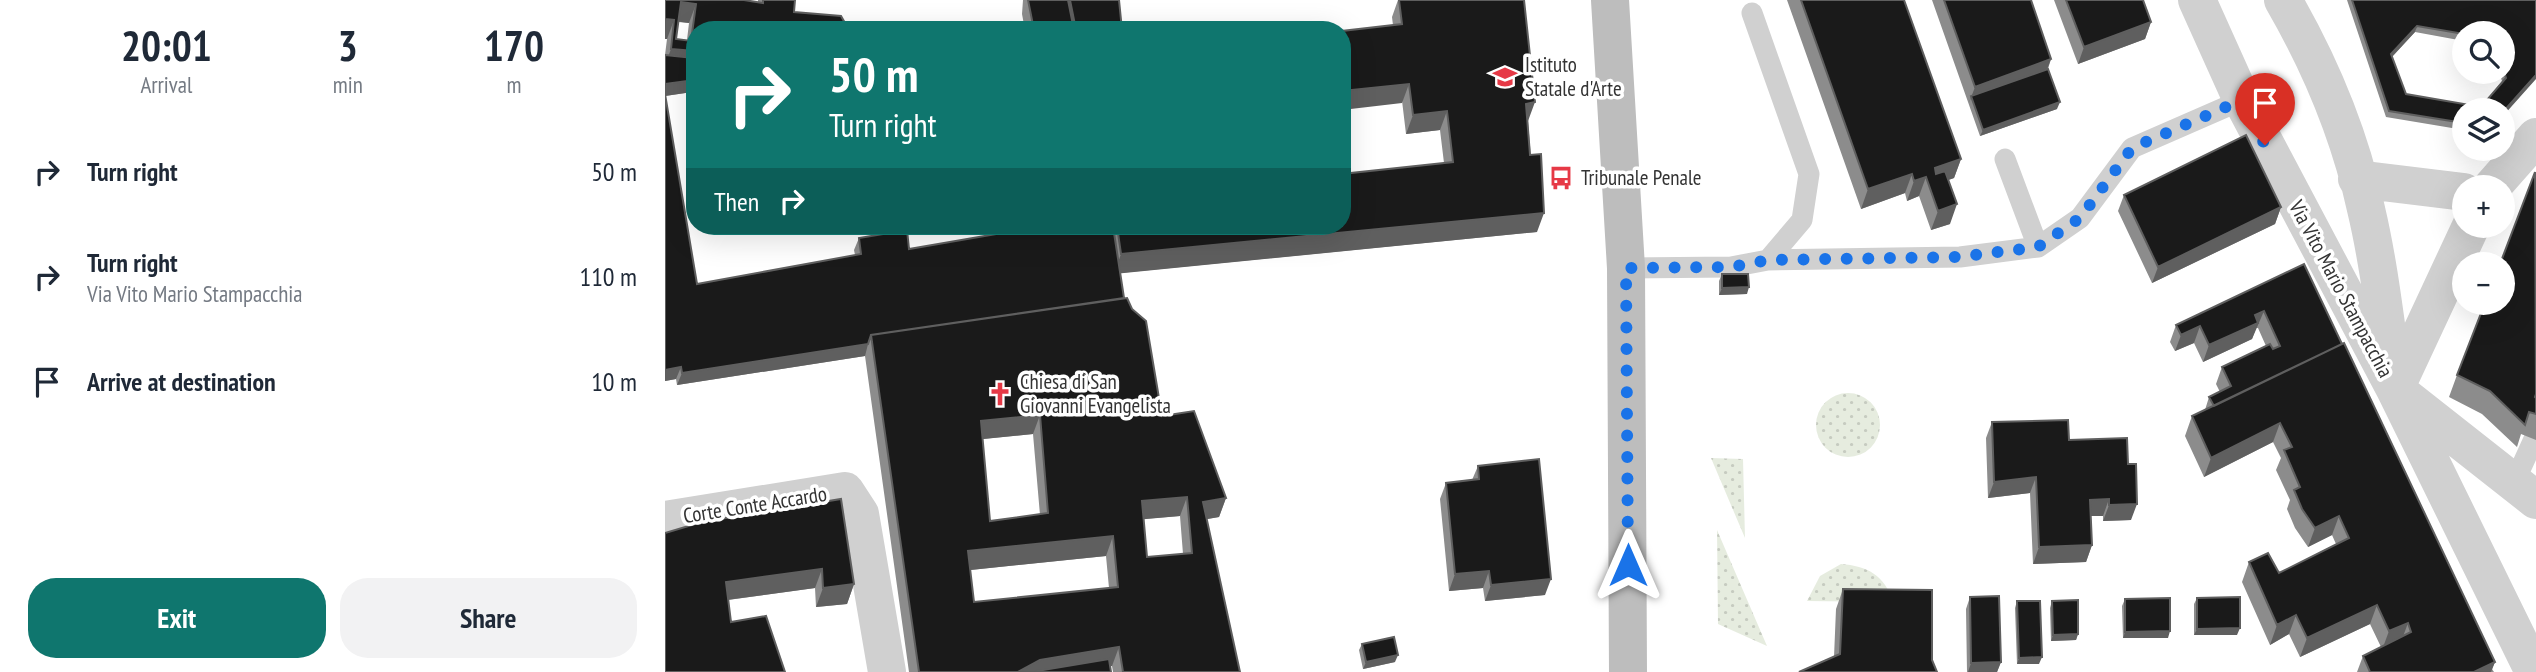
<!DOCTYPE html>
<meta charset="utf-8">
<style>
:root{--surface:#fff;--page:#f2f2f3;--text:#1f2937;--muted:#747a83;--accent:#0f766e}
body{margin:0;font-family:"PT Sans Narrow",sans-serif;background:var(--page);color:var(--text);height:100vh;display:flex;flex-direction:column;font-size:26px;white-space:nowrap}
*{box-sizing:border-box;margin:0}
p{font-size:23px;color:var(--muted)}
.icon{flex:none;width:38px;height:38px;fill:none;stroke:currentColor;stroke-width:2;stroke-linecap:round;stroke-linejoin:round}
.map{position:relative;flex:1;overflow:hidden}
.sheet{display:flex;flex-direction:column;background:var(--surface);width:665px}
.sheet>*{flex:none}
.banner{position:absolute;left:21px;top:21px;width:665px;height:214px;border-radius:28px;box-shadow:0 7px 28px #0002;background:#0f766e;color:#fff;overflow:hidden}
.controls{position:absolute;left:1787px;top:21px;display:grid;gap:14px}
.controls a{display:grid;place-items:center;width:63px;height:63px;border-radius:50%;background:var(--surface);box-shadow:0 7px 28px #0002;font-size:35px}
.pin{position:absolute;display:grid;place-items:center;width:60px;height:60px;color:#fff;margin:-72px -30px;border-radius:50% 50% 50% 0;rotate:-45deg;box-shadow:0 0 7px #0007}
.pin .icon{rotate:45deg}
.me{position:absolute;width:77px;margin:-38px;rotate:0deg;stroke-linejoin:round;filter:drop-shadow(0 0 5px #0008)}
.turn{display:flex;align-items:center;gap:24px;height:147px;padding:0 28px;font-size:32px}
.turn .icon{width:91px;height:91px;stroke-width:2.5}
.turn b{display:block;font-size:49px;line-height:60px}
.then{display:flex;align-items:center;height:66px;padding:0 28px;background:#0003;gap:14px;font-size:26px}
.eta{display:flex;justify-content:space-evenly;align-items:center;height:119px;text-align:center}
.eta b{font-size:42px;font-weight:800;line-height:49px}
.cta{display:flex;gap:14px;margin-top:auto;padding:14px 28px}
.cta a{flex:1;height:80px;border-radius:28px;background:var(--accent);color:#fff;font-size:28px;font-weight:800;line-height:80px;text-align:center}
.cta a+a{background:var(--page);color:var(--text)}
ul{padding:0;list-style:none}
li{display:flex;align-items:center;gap:21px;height:105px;padding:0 28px}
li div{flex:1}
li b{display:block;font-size:26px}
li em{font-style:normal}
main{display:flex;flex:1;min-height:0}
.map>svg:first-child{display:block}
</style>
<main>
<section class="sheet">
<div class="eta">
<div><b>20:01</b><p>Arrival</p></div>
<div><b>3</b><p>min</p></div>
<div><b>170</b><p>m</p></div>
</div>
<ul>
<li><svg class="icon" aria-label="right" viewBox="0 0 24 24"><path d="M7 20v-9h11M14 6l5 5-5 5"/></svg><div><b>Turn right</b></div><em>50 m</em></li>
<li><svg class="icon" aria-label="right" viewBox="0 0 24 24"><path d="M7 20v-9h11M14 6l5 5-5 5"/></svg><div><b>Turn right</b><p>Via Vito Mario Stampacchia</p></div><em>110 m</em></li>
<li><svg class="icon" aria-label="arrive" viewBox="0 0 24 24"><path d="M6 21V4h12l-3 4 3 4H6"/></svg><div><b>Arrive at destination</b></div><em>10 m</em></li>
</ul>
<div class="cta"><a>Exit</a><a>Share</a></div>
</section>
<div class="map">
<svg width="1871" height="672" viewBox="0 0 1871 672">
<defs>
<pattern id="grass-dots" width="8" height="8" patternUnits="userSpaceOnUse" patternTransform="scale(1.75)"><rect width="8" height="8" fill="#e6ecdf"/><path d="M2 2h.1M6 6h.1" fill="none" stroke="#c6cbc0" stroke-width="1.8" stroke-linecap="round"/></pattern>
</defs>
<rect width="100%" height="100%" fill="#fff"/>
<path fill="url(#grass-dots)" d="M1151 425a32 32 0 1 1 64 0a32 32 0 1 1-64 0Z
M1046,458L1078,459L1080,538Z
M1052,530L1102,646L1053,624Z
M1176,564C1202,566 1220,575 1228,602L1142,601L1155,576Z"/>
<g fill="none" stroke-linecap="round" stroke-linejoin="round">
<path stroke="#d0d0d0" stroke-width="21" d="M1340,159L1373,247
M1103,260L1295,257L1373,247L1415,218L1467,148L1577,100
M961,268L1066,267L1103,260L1137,220L1144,174L1087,13
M1849,483L1869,439"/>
<path stroke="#d0d0d0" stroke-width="38" d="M1532,0L1577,100L1730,389L1869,672
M1618,0C1655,64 1685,136 1701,209C1715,268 1721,329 1730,389L1871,500
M1692,179L1799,192
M1827,187L1871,137
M1730,389L1806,226
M0,520L180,491L195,514L222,672"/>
<path stroke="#bdbdbd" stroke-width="38" d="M945,0L961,268L963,672"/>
</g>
<path fill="#8c8c8c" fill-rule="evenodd" d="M0,0L93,2V0H130L30,30L27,92L0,96L32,284L190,255L189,250L194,238L244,249L378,226H677L779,163L775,130L741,134L727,17L733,0H859L863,121L872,232L455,273L459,298L497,416L561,498L554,517L542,519L575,672H448L447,666H445L446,672H244L200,356L12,385L11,379L0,381V55L2,39H0ZM13,22L24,23L22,40L11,39ZM368,434L375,515L325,521L317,439ZM515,516L518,554L482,557L478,519ZM441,556L444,588L309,602L305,570Z
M358,0H454L457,30H360L357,14Z
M1122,0H1239L1296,159L1289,178L1283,180L1285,224L1266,230L1254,196L1242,201L1240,193L1196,209Z
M1267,0H1366L1386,59L1383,69L1392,109L1315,136Z
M1389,0H1478L1486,22L1480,39L1413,64Z
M1682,0H1871L1838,116L1799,110V130L1721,117ZM1750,32L1799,41V33H1838V72H1834L1837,81L1816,107L1741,94L1727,57Z
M1459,195L1616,207L1610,224L1487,283L1453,211Z
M1639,264L1830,662L1827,669L1829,672H1692L1698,656L1716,647L1705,624L1635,657L1624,634L1605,645L1577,582L1584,562L1614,573L1671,544L1667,535L1643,547L1630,528L1622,509L1625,500L1611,470L1616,458L1608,442L1539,477L1520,436L1527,416L1540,410L1544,397L1555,392L1551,384L1557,367L1601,346L1593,328H1591L1587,339L1538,362L1529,343L1510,351L1505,342L1511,325Z
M1057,274L1082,294L1054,295V281Z
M1792,375L1871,398V440L1856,434L1852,447L1817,414L1784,397Z
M1327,422L1404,440L1466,520L1438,521V516H1426L1427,545L1421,562L1368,564L1365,493L1323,498L1321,438Z
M813,466L880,595L820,601L818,588L784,591L775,499L781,483L807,480Z
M176,499L189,584L182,604L151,607L150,588L63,600L66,622L0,672V533Z
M1178,589L1267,660L1169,657L1171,609Z
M1305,597L1336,662L1332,672H1302L1301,609Z
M1532,598L1572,635H1529V604Z
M1460,599L1503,638H1458L1457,606Z
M1352,601L1374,664H1352L1350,608Z
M1387,601L1413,634L1411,640L1386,641L1385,608Z
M697,644L730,662L698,669L694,650Z"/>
<path fill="#5f5f5f" d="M16,2L31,4L24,23L9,21Z
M0,19L9,20L2,39H0Z
M1486,22L1480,39L1413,64L1419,47Z
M1752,26L1750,32L1724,60L1726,54Z
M6,49L30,51V72L0,65Z
M1386,59L1380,75L1306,96L1304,103L1310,87Z
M1871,75V79L1838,116V112Z
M30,80V84L27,92L0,96V84Z
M744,84L737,103L677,110V91Z
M870,102L863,121L861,104Z
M1395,102L1392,109L1315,136L1318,130Z
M782,111L775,130L741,134L748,115Z
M1296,159L1289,178L1264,187L1270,168Z
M1247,174L1240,193L1196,209L1203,189Z
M1261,177L1254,196L1242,201L1249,181Z
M1292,204L1285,224L1266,230L1273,211Z
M1616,207L1610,224L1487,283L1493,267Z
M879,213L872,232L449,274L456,254Z
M1084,287L1082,294L1054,295L1057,288Z
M1599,311L1587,339L1538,362L1544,345L1590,315Z
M1535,326L1529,343L1510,351L1516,335Z
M203,344L200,356L12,385L17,373Z
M16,367L11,379L0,381V370Z
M375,415L368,434L309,440L316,421Z
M1615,423L1608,442L1539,477L1546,458Z
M1371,477L1365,493L1323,498L1329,482Z
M522,497L515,516L470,520L477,501Z
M561,498L554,517L531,521L538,502Z
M1444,499L1438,516H1419L1425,500Z
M1472,504L1466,520L1438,521L1444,505Z
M1674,516L1667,535L1643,547L1650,528Z
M448,536L441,556L296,571L303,551Z
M1427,545L1421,562L1368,564L1374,547Z
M157,569L150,588L54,601L61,582Z
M824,571L818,588L784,591L790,574Z
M886,579L880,595L820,601L826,585Z
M189,584L182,604L151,607L158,588Z
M1712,605L1705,624L1635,657L1642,638Z
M1631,615L1624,634L1605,645L1612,625Z
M1743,623L1736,642L1717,650L1724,631Z
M1575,628L1572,635H1529L1532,629Z
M1505,631L1503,638H1458L1460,632Z
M1413,634L1411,640L1386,641L1388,635Z
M454,647L447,666L412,672H353L375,660Z
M733,655L730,662L698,669L701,662Z
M1377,657L1374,664H1352L1354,658Z
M1336,662L1332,672H1303L1306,663Z
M1830,662L1826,672H1809Z"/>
<path fill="#1a1a1a" stroke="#5f5f5f" stroke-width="2" fill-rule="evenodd" d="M0,0H79L98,3V0H130L129,12L176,16L184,30H30V51L6,49L9,20L0,19ZM16,2L31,4L26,41L11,39Z
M363,0H403L409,30H369Z
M405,0H454L457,30H411Z
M734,0H859L870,102L861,104L865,155L876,154L879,213L456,254L452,226H677V174L788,162L782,111L748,115L744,84L677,91V31L737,24Z
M1136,0H1239L1296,159L1270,168L1271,174L1280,171L1292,204L1273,211L1261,177L1249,181L1247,174L1203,189Z
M1279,0H1366L1386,59L1310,87Z
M1401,0H1478L1486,22L1419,47Z
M1687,0H1871V75L1838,112V110H1799V123L1724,111ZM1752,26L1799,34L1838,33V68L1841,78L1816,107L1741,94L1726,54Z
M0,55L29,58L30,80L0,84Z
M1383,69L1395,102L1318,130L1306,96Z
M0,94L32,284L196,254L194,238L242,230L244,249L378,226H448L459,298L206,335L203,344L17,373L16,367L0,370Z
M1581,135L1616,207L1493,267L1459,195Z
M1870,172L1871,394L1870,397L1871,398V414L1864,412L1860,425L1825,391L1792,375L1820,303H1838V264H1835Z
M1639,264L1677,344L1549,406L1544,397L1566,386L1557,367L1605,344L1608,349L1615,346L1599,311L1590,315L1593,323L1544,345L1535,326L1516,335L1511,325Z
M1057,274H1083L1084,287L1057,288Z
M462,298L467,309L481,321L497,416L529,411L561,498L538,502L575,672H458L454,647L375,660L353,672H254L206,335ZM375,415L383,513L325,521L316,421ZM522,497L527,553L482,557L477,501ZM448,536L453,587L309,602L303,551Z
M1679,343L1830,662L1809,672H1705L1698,656L1746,632L1743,623L1724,631L1712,605L1642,638L1631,615L1612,625L1584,562L1603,553L1614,573L1684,538L1674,516L1650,528L1637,509L1629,490L1635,487L1619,450L1627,447L1615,423L1546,458L1527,416Z
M1403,420L1404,440L1462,438L1463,464H1471L1472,504L1444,505V499L1425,500L1427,545L1374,547L1371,477L1329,482L1327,422Z
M874,459L886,579L826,585L824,571L790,574L781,483L814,479L813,466Z
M176,499L189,584L158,588L157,569L61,582L66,622L101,616L120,672H0V533L37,522Z
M1178,589L1267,590V660L1272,672H1134L1175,654Z
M1334,596L1336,662L1306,663L1305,597Z
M1575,597V628L1532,629V598Z
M1505,598V631L1460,632V599Z
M1413,600V634L1388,635L1387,601Z
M1352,601H1375L1377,657L1354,658Z
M729,637L733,655L701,662L697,644Z
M444,659L446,672H371L372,671Z"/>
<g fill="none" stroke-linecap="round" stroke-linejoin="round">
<path stroke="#1a73e8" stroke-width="12" stroke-dasharray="0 21.6" d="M963,565L961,268L1066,267L1103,260L1294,257L1373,247L1415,218L1467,148L1577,100L1600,145"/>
</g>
<defs>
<g id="school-bare" transform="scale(1.89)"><path d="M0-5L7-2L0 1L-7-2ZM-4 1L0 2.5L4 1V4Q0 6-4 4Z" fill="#e63946" stroke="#fff" stroke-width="2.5" paint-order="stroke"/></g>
<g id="bus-bare" transform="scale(1.89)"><path d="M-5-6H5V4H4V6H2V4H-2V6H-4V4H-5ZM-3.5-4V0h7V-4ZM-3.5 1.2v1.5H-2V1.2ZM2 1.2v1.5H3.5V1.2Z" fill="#e63946" stroke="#fff" stroke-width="2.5" paint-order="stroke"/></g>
<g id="church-bare" transform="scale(1.89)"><path d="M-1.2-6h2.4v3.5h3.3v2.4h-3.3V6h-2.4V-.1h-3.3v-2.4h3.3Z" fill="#e63946" stroke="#fff" stroke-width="2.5" paint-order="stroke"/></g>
</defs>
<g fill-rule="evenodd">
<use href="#school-bare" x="840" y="77"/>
<use href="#bus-bare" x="896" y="178"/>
<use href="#church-bare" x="335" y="394"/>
</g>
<g text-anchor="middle" stroke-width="7" stroke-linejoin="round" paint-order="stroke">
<g font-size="21" fill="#333" stroke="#fff" text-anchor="start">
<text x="860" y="72">Istituto<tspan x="860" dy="24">Statale d'Arte</tspan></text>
<text x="916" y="185">Tribunale Penale</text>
<text x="355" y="389">Chiesa di San<tspan x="355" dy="24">Giovanni Evangelista</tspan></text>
</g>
<g font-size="21" fill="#333" stroke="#fff">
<text transform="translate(1676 289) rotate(62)" y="7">Via Vito Mario Stampacchia</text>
<text transform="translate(90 505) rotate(-9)" y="7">Corte Conte Accardo</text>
</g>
</g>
</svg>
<div class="controls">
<a><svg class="icon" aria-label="search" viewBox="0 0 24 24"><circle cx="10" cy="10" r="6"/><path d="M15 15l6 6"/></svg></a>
<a><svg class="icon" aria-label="layers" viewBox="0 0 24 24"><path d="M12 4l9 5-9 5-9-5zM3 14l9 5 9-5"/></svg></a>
<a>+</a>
<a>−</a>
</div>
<div class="pin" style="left:1600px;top:145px;background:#d93025"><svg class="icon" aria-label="arrive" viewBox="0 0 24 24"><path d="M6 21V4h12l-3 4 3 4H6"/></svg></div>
<svg class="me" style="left:963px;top:565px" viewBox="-20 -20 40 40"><path d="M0-17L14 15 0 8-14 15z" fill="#1a73e8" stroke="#fff" stroke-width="4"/></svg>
<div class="banner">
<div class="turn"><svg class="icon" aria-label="right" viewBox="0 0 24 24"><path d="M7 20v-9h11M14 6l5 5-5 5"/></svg><div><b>50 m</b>Turn right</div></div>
<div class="then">Then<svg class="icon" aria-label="right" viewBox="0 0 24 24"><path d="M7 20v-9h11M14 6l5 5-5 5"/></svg></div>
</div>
</div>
</main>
